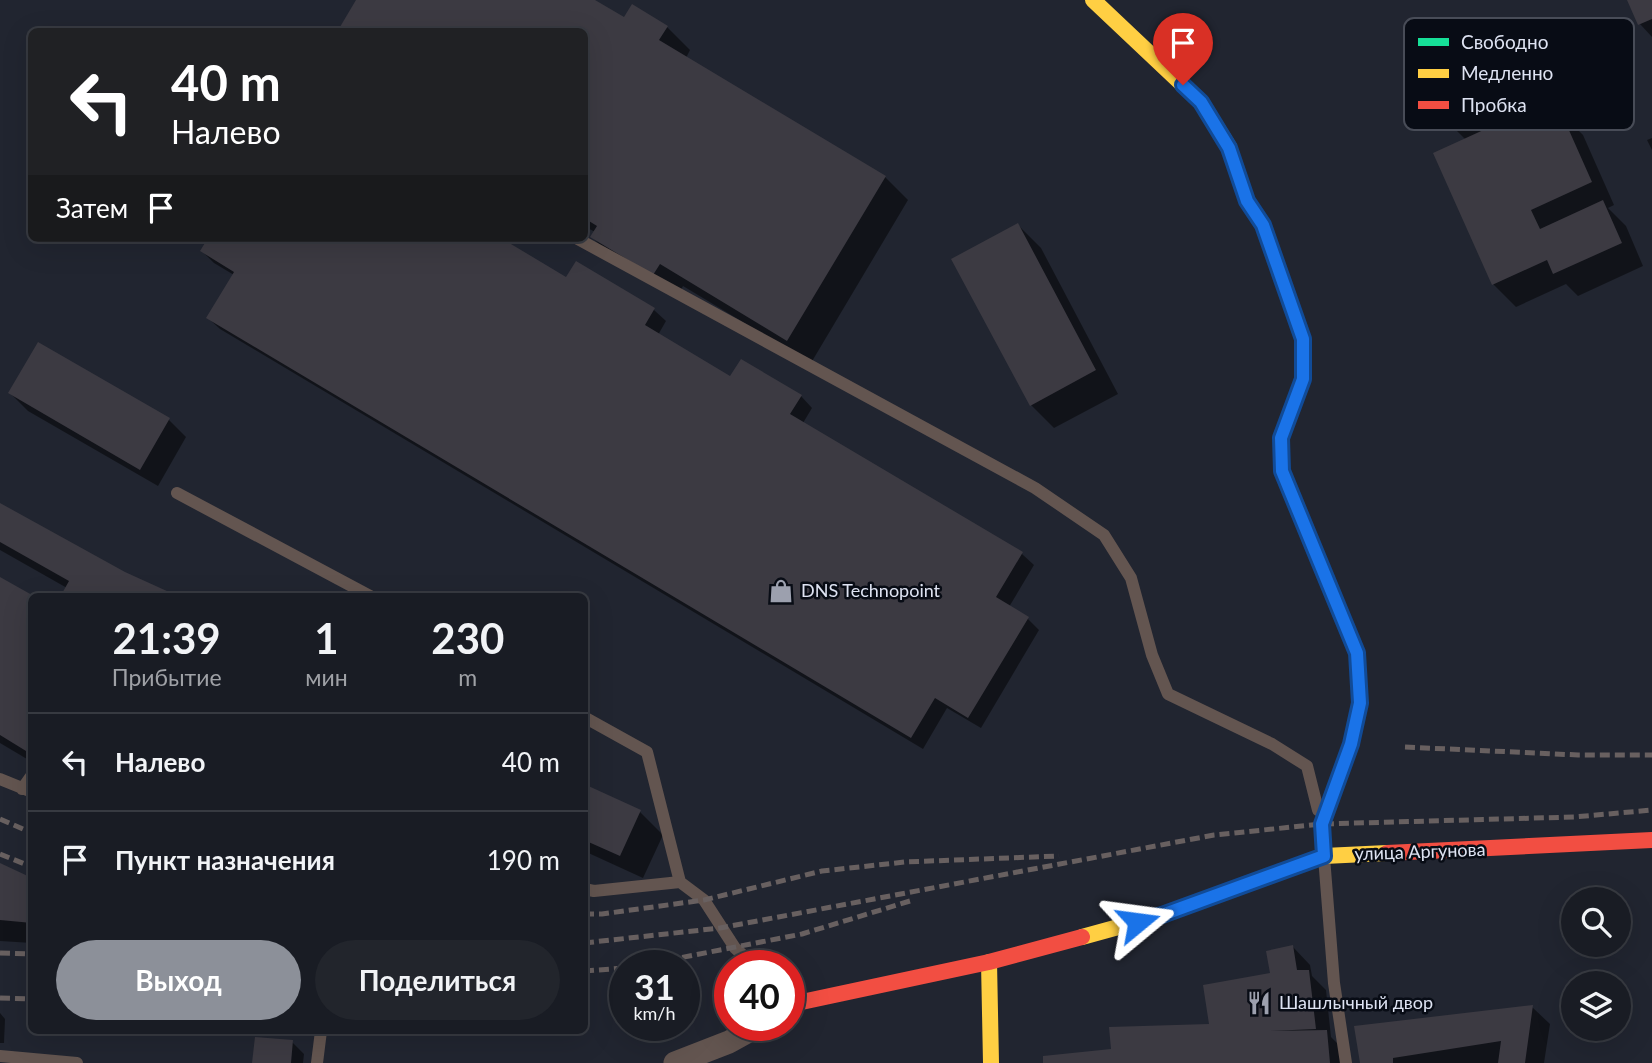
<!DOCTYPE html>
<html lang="ru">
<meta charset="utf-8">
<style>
:root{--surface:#191c24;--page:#22252c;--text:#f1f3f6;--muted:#9fa1a6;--line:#373a41;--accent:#8c9099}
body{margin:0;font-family:Lato,sans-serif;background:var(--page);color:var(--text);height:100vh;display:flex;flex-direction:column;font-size:26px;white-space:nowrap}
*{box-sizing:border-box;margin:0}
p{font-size:23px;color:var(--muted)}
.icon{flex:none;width:38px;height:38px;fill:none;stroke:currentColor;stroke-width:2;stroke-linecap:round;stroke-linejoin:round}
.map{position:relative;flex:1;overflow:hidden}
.panel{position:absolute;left:28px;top:593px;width:560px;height:441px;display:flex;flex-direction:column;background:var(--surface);border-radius:10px;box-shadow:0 7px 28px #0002,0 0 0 2px var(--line)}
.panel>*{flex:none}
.hud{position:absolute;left:28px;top:28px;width:560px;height:214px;border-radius:10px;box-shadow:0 7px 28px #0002,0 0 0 2px var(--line);background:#202124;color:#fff;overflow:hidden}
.tools{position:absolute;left:1561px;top:887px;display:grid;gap:14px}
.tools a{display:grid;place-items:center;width:70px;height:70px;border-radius:50%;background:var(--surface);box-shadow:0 7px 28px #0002,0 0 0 2px var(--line);font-size:35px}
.speed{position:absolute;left:609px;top:950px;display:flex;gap:14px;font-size:35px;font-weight:700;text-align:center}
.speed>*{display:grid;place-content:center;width:91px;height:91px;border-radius:50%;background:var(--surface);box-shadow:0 7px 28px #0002,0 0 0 2px var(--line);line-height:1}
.speed small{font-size:18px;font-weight:400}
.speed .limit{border:10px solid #d22;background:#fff;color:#111}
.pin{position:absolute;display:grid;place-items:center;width:60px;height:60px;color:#fff;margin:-72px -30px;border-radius:50% 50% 50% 0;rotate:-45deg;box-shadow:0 0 7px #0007}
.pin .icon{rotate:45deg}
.me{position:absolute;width:77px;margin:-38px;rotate:74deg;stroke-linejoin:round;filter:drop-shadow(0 0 5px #0008)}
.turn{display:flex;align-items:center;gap:24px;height:147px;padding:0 28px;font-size:32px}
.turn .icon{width:91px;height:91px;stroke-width:2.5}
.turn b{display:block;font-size:49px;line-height:60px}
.then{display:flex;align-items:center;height:66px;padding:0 28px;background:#0003;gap:14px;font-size:26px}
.eta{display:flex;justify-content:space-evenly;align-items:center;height:119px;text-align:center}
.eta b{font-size:42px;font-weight:700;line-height:49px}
.cta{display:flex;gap:14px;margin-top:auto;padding:14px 28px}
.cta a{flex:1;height:80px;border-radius:42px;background:var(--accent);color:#fff;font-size:28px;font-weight:700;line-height:80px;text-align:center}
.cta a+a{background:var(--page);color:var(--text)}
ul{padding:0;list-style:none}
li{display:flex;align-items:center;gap:21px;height:98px;padding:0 28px;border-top:2px solid var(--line)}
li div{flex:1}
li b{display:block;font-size:26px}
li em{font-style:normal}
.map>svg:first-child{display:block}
</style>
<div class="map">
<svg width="1652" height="1063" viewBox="0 0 1652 1063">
<rect width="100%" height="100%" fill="#212530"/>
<path fill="#0007" d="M358,0H592L624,20L632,6L667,27L690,50L686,58L885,177L908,200L811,363L683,286L677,297L615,260L592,237L595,232L584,226V32Z
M1629,0H1652V37L1640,24Z
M1508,46L1525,64L1544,111L1515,123L1521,129L1560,112L1583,135L1614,205L1608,208L1626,226L1643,266L1578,296L1566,284L1516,307L1493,284L1466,140L1450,124Z
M1652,138V150L1647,140Z
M1018,225L1041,248L1118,394L1054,428L1031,405Z
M210,238H497L567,280L654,310L666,321L658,335L731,378L801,396L812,408L803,423L1022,554L1034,565L1009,607L1027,618L1039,630L981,728L947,708L923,749L220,329L208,318L234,275L214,263L202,251Z
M10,393L169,420L186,437L158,486L28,411Z
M0,505L124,573L67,588L0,550Z
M0,579L32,597V762L0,743Z
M584,786L640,812L663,835L643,878L584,851Z
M0,865L32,880V943L0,941Z
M1293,947L1310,965L1312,976L1326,990L1331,1037L1344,1050L1346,1063H1045L1113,1051L1211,1026L1272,974Z
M1532,1007L1550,1024L1544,1063H1362Z
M0,1013L5,1019L4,1043H0Z
M292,1042L304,1054L303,1063H254Z"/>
<path fill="#3c3a42" d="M356,0H595L624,17L632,4L668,26L659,40L886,176L787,341L660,264L653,275L590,237L597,226L584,218V32H337Z
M1627,0H1652V19L1638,25Z
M1560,110L1592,182L1531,210L1540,229L1603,200L1622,243L1553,274L1547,260L1492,285L1433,153L1512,117L1520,128Z
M1018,223L1096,370L1030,406L951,259Z
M208,238H501L566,277L576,261L655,308L645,325L730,376L741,359L802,395L790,414L1023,552L996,597L1029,617L968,718L935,698L911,738L206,318L234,272L200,251Z
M38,342L170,418L140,470L8,393Z
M0,503L125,572L180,597H60L69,581L0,542Z
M0,577L32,595V743L26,751L0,735Z
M584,784L641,810L620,856L584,840Z
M0,863L32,878V923L0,920Z
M1293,945L1297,970H1309L1316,1029L1267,1031L1327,1030L1330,1063H1043V1056L1111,1049L1109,1027L1209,1024L1203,985L1270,973L1266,951Z
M1533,1005L1525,1063H1498L1501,1041L1393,1058V1063H1360L1354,1026Z
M255,1037L293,1040L291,1063H252Z"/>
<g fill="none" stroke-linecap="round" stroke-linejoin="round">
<path stroke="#635550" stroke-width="12" d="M576,238L1035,488L1104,535L1131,578L1152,655L1168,694L1272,744L1307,766L1318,810
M177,493L372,597
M584,717L647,752L680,882
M0,779L32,792
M22,789L32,775
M1324,857L1334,983L1346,1063
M584,889L594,891L680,882L704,900L735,948L755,966
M0,1056L77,1063
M317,1063L321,1031"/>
<path stroke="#635550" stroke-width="23" d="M675,1063L729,1042L758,1026"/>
<path stroke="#16e098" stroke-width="16" d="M1286,425L1281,438L1282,471L1357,653L1360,703L1351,744L1322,824L1324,856"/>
<path stroke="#ffcf43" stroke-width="16" d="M1093,0L1201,102L1229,147L1247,201L1263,225L1303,339V379L1286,425
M1082,937L1162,915L1324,856L1387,853
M989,962L991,1063"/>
<path stroke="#f24e42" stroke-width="16" d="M1387,853L1652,840
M789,1008L797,1003L989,962L1082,937"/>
<path stroke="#686060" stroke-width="5" stroke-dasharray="10 5" stroke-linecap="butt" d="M1405,747L1578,755H1652
M0,819L32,833
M0,854L32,867
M584,914H602L704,900L822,871L905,862L1059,856
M584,943L720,928L1214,835L1322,824L1574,817L1652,810
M0,953L32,954
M638,966L802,934L910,901
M584,971L625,968
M0,998L32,999"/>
</g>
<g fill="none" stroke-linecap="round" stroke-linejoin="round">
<g stroke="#114b97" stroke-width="18">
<path id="route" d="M1138,922L1162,915L1324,856L1322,824L1351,744L1360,703L1357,653L1282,471L1281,438L1303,379V339L1263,225L1247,201L1229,148L1201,102L1183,85"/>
</g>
<use href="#route" stroke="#1a73e8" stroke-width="12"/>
</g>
<defs>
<g id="shop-bare" transform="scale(1.89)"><path d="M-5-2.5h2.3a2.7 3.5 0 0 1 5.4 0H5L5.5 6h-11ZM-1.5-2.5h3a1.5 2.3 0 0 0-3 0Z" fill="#9ca0ae" stroke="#080c15" stroke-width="2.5" paint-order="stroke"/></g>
<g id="restaurant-bare" transform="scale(1.89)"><path d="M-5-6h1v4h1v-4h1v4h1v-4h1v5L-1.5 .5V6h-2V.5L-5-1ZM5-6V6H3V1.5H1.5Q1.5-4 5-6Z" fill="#9ca0ae" stroke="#080c15" stroke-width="2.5" paint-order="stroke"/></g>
</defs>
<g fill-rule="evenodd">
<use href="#shop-bare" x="781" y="591"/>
<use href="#restaurant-bare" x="1259" y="1003"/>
</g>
<g text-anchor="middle" stroke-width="5" stroke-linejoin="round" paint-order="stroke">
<g font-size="18" fill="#dee3f2" stroke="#080c15" text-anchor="start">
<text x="801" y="597">DNS Technopoint</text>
<text x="1279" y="1009">Шашлычный двор</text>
</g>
<g font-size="18" fill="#dee3f2" stroke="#080c15">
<text transform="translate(1420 852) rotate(-2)" y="6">улица Аргунова</text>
</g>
</g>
<rect x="1404" y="18" width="230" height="112" rx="10" fill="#080c15" stroke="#484c57" stroke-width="2"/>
<rect x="1418" y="38" width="31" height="8" fill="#16e098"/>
<rect x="1418" y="69" width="31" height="9" fill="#ffcf43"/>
<rect x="1418" y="101" width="31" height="8" fill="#f24e42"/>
<g font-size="19" fill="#dee3f2">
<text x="1461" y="49">Свободно</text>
<text x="1461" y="80">Медленно</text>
<text x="1461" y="112">Пробка</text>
</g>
</svg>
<div class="tools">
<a><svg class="icon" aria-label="search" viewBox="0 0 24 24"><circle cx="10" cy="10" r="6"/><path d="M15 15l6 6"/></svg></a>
<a><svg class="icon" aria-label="layers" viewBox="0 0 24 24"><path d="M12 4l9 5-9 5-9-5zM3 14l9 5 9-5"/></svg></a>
</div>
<div class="speed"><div>31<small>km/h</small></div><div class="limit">40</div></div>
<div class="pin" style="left:1183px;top:85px;background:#d93025"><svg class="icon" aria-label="arrive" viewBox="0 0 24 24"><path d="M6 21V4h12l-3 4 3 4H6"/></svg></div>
<svg class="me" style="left:1138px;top:922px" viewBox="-20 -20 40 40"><path d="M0-17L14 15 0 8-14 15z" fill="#1a73e8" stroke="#fff" stroke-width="4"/></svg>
<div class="hud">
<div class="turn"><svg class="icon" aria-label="left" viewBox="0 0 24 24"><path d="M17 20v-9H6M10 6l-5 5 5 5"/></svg><div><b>40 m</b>Налево</div></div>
<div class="then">Затем<svg class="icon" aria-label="arrive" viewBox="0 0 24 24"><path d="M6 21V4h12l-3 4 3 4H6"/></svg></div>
</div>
<section class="panel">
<div class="eta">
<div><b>21:39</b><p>Прибытие</p></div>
<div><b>1</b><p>мин</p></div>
<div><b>230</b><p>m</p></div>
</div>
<ul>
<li><svg class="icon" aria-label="left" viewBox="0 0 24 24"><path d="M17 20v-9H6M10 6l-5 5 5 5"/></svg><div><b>Налево</b></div><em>40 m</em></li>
<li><svg class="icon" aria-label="arrive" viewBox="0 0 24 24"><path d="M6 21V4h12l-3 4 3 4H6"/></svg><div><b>Пункт назначения</b></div><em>190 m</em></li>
</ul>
<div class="cta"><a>Выход</a><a>Поделиться</a></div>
</section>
</div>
